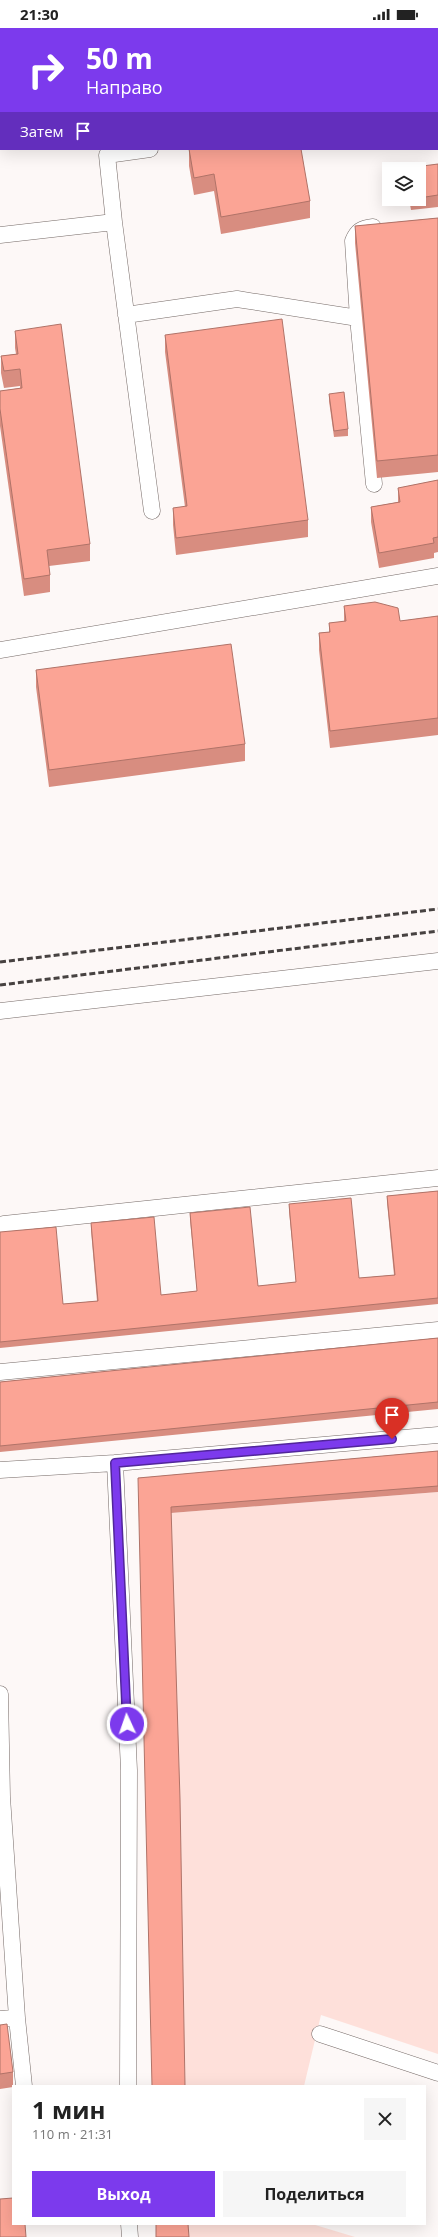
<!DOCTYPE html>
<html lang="ru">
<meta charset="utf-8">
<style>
:root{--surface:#fff;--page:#f6f6f6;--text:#222;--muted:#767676;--accent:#7c3aed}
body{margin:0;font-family:"Open Sans",sans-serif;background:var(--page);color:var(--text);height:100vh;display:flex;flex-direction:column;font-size:15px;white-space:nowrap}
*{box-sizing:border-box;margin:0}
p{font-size:13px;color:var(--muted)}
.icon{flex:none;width:22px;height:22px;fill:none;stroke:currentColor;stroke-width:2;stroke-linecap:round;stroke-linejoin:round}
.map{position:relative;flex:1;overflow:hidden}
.panel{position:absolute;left:12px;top:2057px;width:414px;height:140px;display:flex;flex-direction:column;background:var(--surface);border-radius:0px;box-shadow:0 4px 16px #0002}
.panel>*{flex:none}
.banner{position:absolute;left:0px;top:0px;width:438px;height:122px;box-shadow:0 4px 16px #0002;background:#7c3aed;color:#fff;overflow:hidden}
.buttons{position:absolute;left:382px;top:134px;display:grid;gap:8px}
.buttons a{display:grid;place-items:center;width:44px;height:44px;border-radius:0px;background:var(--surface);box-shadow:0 4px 16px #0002;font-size:20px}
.pin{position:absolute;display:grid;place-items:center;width:34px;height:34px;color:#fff;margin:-41px -17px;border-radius:50% 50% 50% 0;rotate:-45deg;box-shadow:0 0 4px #0007}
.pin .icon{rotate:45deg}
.me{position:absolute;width:44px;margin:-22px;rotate:357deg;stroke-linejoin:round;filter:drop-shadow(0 0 3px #0008)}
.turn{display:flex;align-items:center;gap:14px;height:84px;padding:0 20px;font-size:18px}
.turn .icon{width:52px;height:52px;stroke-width:2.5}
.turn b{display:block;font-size:28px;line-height:34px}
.then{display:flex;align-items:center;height:38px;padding:0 20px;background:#0003;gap:8px;font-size:15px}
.round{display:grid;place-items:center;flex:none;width:42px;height:42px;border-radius:0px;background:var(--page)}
.overview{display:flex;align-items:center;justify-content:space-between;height:68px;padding:0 20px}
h1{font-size:24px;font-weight:700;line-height:30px}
.button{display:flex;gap:8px;margin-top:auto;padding:8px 20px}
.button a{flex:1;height:46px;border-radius:0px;background:var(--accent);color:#fff;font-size:16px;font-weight:700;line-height:46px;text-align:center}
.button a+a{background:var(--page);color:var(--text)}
.status{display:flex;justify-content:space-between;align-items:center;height:28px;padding:0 20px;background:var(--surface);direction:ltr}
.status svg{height:11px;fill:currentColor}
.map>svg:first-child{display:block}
</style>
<div class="status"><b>21:30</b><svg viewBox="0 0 49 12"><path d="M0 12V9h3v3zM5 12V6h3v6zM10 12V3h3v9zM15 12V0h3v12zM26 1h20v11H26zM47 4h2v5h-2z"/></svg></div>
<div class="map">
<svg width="438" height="2209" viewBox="0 0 438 2209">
<rect width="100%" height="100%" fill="#fdf8f7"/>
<path fill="#fee0da" d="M438,1464V2026L321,1987L304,2058H185L171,1485Z
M188,2196H312L355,2209H188Z"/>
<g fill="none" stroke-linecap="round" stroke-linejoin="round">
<g stroke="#756a67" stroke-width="17">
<path id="service" d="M333,0V1
M437,92H438
M114,194L107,127L150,121
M0,207L114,194L152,483
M126,287L237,271L358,290L353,213C357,203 362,200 373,199
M358,290L374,456
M0,622L438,548
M0,983L438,933
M0,1198L4,1196L438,1150
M0,1344L438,1302
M0,1442L115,1435
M0,1666L2,1769L17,1990L0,1991
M17,1990L24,2058
M320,2006L438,2045
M128,2058L129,1742L115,1435L438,1407
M129,2196L130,2209"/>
</g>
<use href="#service" stroke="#fff" stroke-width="16"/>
<path stroke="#474241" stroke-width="3" stroke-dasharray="6 3" stroke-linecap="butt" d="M0,934L438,881
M0,957L438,903"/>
</g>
<path fill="#d88d80" d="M351,0H438V86H437V1H351Z
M0,4H1V89H0Z
M189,121L310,173V190L221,206L214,163L194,167L189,138Z
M438,136V179L411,182L409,171H419V141Z
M438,190V444L377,450L355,215V198Z
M15,303L90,516V533L49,538L50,547V564L24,568L0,398V363L20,360V358L4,360L1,345V328L16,326L15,320Z
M165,307L308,492V509L176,527L173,497V480L185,479L165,324Z
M329,366L348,401V408L334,409L329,373Z
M438,452V524L434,525V530L379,540L371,494V479L398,474V460Z
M344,578L400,593L438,588V707L330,720L319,622V605L329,604V595L344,594Z
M36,642L245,716V733L49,759L36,659Z
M438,1163V1276L0,1320V1204L63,1276L97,1273L91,1202V1195L161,1267L197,1263L190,1192V1185L258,1258L296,1254L289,1183V1176L359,1250L394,1247L387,1174V1168Z
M438,1310V1381L0,1424V1354Z
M438,1423V1464L171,1485L138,1450Z
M0,1997L13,2044V2059L0,2061Z"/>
<path fill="#fba495" stroke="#b07368" d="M56,0H183L184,1H43Z
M222,0H279L280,1H222Z
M352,0H438V69H437V1H353Z
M0,4H1V72H0Z
M189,121H301L310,173L221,189L214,146L194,150Z
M438,136V167L419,170V141H407V140Z
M438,190V427L377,433L355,198Z
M282,291L308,492L176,510L173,480L187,478L165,307Z
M61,296L90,516L47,522L50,547L24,551L0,381V363L22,360L20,341L4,343L1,328L18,326L15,303Z
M344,364L348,401L334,403L329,366Z
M438,452V509L433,510L434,515L379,525L371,479L400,474L398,460Z
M375,574L398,580L400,593L438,588V690L330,703L319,605L330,604L329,595L346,593L344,578Z
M231,616L245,716L49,742L36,642Z
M438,1163V1270L0,1314V1204L56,1199L63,1276L98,1273L91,1195L154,1189L161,1267L197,1263L190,1185L250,1179L258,1258L296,1254L289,1176L351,1170L359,1250L395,1247L387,1168Z
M438,1310V1374L0,1418V1354Z
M438,1423V1458L171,1479L180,1771L185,2058H152L138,1450Z
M7,1996L13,2044L0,2046V1997Z
M13,2170V2196H25L26,2209H0V2171Z
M156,2196H188L189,2209H156Z"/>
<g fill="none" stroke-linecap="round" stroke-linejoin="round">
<g stroke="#51269a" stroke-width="10">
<path id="route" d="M127,1696L115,1435L392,1411"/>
</g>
<use href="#route" stroke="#7c3aed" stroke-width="7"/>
</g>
</svg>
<div class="buttons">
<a><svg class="icon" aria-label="layers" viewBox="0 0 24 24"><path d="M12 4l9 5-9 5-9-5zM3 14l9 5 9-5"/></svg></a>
</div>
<div class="pin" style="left:392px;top:1411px;background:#d93025"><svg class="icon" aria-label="arrive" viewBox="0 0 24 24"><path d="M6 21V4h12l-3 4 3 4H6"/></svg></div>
<svg class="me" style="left:127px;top:1696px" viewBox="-20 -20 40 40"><circle r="17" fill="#7c3aed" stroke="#fff" stroke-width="3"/><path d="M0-11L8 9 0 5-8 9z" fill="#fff"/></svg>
<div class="banner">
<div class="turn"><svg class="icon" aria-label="right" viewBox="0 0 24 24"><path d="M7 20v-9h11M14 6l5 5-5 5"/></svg><div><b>50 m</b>Направо</div></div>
<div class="then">Затем<svg class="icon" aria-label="arrive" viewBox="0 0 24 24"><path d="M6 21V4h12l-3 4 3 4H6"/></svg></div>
</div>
<section class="panel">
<div class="overview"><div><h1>1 мин</h1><p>110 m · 21:31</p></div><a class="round"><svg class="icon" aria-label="close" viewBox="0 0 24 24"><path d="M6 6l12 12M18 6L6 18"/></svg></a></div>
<div class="button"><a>Выход</a><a>Поделиться</a></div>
</section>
</div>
